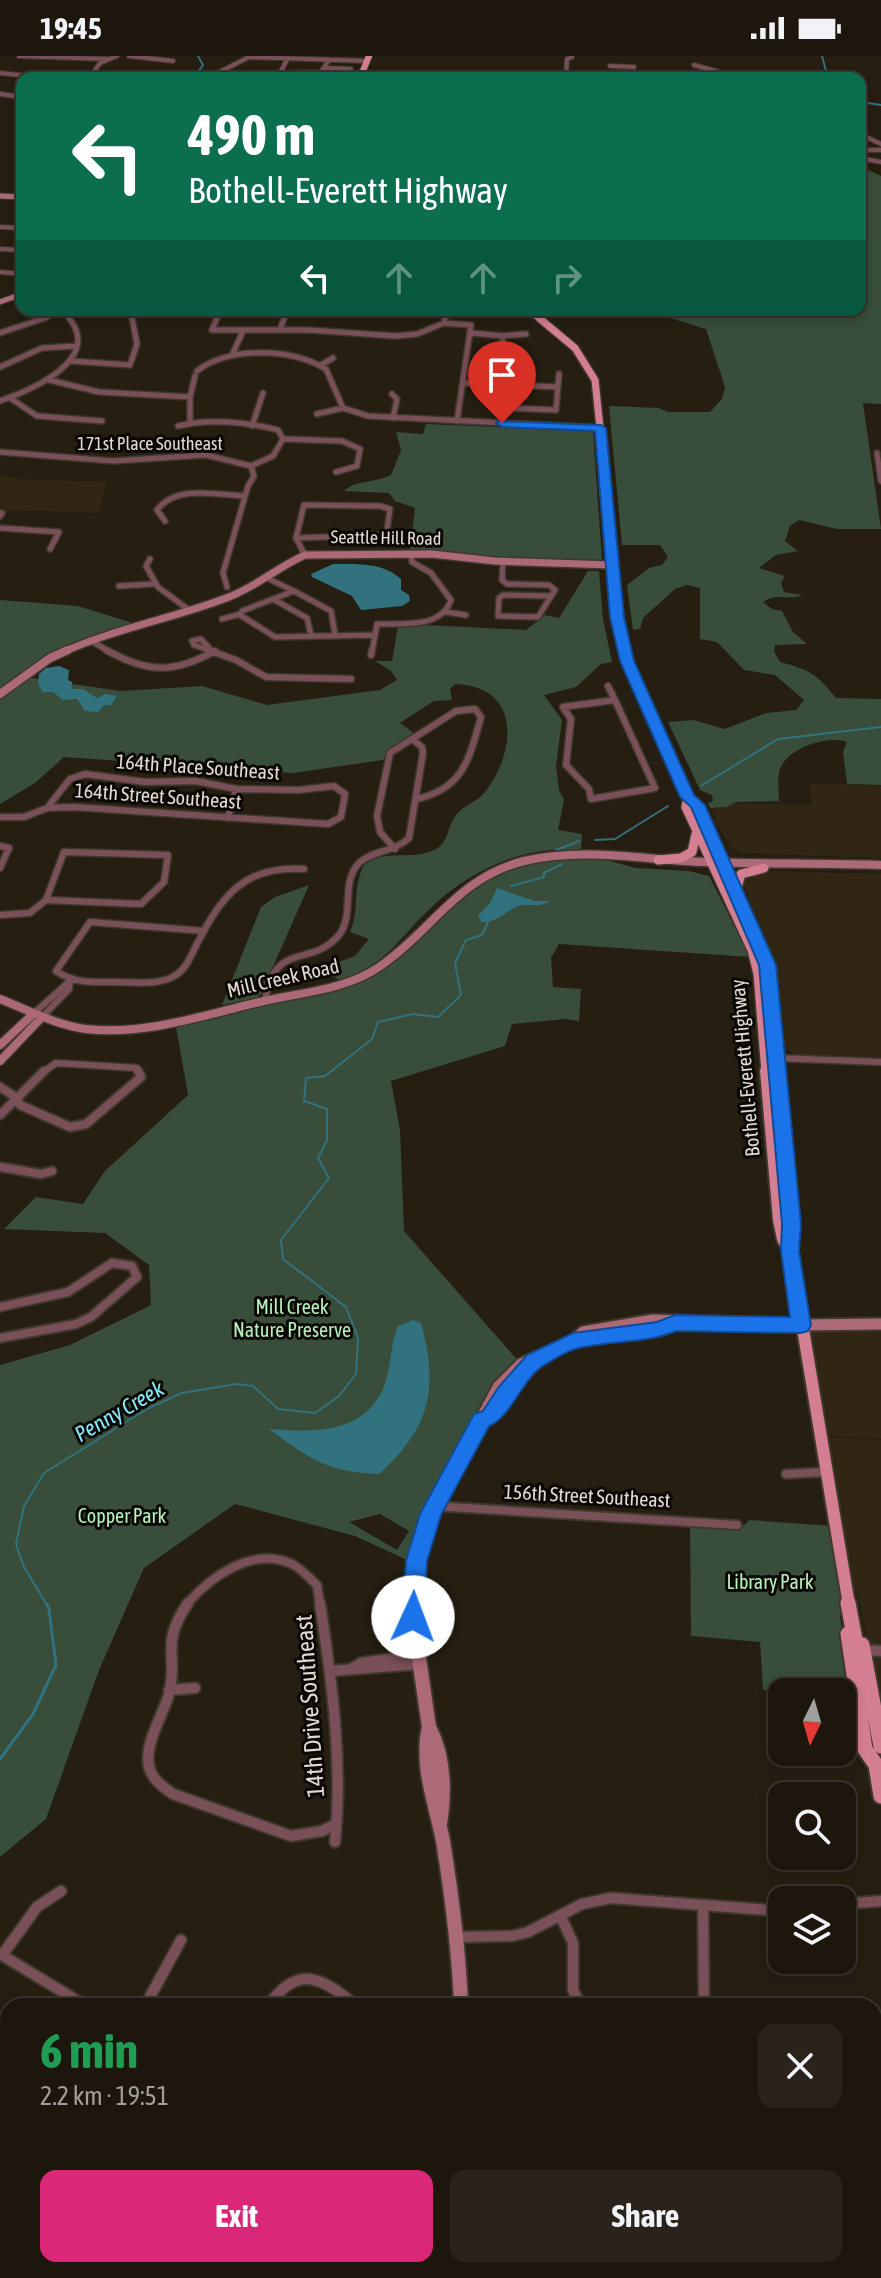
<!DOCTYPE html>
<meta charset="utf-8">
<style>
:root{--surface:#1c160d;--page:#29231b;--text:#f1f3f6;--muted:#a09f9d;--line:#3a352e;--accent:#db2777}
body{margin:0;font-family:"Asap Condensed",sans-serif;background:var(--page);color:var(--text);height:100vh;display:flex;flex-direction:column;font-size:30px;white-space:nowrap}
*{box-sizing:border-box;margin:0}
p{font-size:26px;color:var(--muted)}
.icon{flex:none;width:44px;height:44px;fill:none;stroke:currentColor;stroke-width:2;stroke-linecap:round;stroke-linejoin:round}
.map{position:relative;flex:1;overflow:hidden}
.panel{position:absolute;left:0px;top:1942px;width:882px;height:280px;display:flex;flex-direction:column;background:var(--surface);border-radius:24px 24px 0 0;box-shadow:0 4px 12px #0003,0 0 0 2px var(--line)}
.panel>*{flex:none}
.hud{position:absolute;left:16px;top:16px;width:850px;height:244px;border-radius:16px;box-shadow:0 4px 12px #0003,0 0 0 2px var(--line);background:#0b6e4f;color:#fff;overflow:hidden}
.needle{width:52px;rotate:185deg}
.fabs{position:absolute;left:768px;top:1622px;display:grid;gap:16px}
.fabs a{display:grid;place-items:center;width:88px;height:88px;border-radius:16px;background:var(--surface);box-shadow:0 4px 12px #0003,0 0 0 2px var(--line);font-size:40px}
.pin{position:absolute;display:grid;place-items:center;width:68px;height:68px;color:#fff;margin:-82px -34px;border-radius:50% 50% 50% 0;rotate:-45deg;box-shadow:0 0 8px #0007}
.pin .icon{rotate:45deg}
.me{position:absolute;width:88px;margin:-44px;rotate:2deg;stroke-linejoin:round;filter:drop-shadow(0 0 6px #0008)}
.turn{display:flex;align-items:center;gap:28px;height:168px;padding:0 40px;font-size:36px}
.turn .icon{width:104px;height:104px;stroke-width:2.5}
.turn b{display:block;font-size:56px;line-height:68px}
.lanes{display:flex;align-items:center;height:76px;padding:0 40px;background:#0003;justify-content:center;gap:40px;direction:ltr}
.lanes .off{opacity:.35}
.round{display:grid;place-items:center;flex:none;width:84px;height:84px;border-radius:16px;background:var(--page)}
.headline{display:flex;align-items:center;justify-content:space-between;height:136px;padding:0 40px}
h1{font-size:48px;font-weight:700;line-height:60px;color:#1e9e55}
.cta{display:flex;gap:16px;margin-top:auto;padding:16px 40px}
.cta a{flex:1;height:92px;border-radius:16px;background:var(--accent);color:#fff;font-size:32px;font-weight:700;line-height:92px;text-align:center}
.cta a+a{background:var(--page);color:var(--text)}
.status{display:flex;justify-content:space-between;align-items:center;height:56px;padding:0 40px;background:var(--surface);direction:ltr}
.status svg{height:22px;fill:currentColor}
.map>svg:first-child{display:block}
</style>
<div class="status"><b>19:45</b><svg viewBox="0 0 49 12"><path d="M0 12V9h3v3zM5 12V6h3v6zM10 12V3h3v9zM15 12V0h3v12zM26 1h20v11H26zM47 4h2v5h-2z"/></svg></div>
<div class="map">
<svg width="881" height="2222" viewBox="0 0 881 2222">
<rect width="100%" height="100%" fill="#251e11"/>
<path fill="#312613" d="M0,418L19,423L107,426L99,457L8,454L6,458L0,457Z
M809,727L881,730V802L742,797L730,791L719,771L714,770L712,765L716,764L711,754L737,747L812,749Z
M757,815L881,818V1002L797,999L783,992L775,913L743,827L744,821Z
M881,1268V1383L821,1379L801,1269Z
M826,1381L881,1384V1652L859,1544L850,1524Z"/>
<path fill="#384d3a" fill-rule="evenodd" d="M860,110L881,120V348L863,347L881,473H837L799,464L790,470L785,485L798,495L776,499L759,512L785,520L781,527L784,536L802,539C789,545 776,536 763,546L772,553L782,555L793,576L807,588L775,589L774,595L780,606C810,614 817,618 836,642L881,643V729L847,728L843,696L847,686C827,679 788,692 780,713C777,722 779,736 779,745L737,746L727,751L710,752L708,747L713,745L712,739L700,734L668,666L693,664L725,673L766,657L796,654L804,644L775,619L744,614L717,586L700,583V532L687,529L675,533L643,562L640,573L633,574L627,529L649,512L662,509L668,501L660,489H622L609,350L659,352L668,356H710L722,343L725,331L706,273L644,254H860Z
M426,368L593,375L602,504L499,503L410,495L415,452L395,445L389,437L344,435C355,424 376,427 391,419L401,394L396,376L423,378Z
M588,515H599L603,563L612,606L601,608L576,631L544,639L562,664L556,710L559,734L564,744L558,774L582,778L581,794C571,795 561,793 551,794C509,797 465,820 435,848C397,883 392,904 341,925L319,913L355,900L369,883L350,876C360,854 352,831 364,809C388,791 416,807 439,791C449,783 448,768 456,759C464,749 477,746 485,736C517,695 521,630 455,628L450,633L452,644L434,645L400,667L415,678L390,693L383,704L293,717L64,701L35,727L0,748V544L78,550L139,569L90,584L24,621L121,635L202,630L267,649L380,634L397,624L391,615L375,605H392L398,570L405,568L526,574L545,559L559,562Z
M591,800L636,812L689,815L709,820L750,901L559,888L551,902L553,931L581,933L579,965L565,963L512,968L505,990L391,1025L400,1074L404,1175L521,1308C473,1357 437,1440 416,1505L407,1504L355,1480L235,1448L144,1512L99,1614L46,1763L0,1801V1309L70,1289L151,1249L149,1209L105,1177L4,1173L36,1141L83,1148L105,1115L188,1039L175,965L258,951L265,945L335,930L375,914L464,831L536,803ZM380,1458L409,1475L397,1494L349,1466Z
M309,829L261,938L256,942L222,949L261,851L275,841Z
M749,1464L833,1470L844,1549L840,1561L853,1641L842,1640V1636L763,1634L760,1586L691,1580L690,1468L745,1469Z
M874,2025L881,2026V2222H518L521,2214H874Z
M0,2027L8,2032V2214H151L150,2222H0Z"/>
<path fill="#32727e" d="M333,508C357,508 383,506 401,523V534L409,539L410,545L402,550L361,554L352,540L312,521L311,518Z
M59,610L69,614L68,624L72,626V633H83L97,642L106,638L117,640L111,649H104L98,656L85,655L77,643L63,644L53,636H42L38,627L39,618L46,612Z
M497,832L534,845H550C539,853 529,846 518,850C504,856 498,867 481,866L478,860L490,847Z
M413,1264L421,1267C439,1333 430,1372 379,1418C327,1416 310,1403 269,1373C309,1376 359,1379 381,1337C392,1317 389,1291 398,1270Z"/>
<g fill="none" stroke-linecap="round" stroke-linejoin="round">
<path stroke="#32727e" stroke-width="2" d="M196,19L203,9L198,0
M816,22L813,16L826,15L822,0
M860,46L881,49
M701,730L778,683L881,671
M595,784L615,783L668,750
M556,794L579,785
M511,830L544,821V817L562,808
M47,1549L24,1511L16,1488L24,1450L44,1417L147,1353L182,1337L237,1328L253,1330L278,1353L315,1357L339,1340L356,1318L358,1282L346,1251L283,1203L281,1184L329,1122L318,1102L327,1084V1053L304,1045L306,1022L325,1020L372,983L378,966L413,958L438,961L461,939L455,907L466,884L482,879L489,864"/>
<path stroke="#32727e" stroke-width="3" d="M0,1703L33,1658L56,1609L49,1553L46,1547"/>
<g stroke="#3f382c" stroke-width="6">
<path id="street-far4" d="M19,0L107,3
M129,0L173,5
M288,2L280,17L321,16L329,4
M694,9L740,22
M610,10L634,11
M324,12L351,13
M0,17L46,22
M566,17L634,19
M91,19L154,22
M91,20L100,7L117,0
M208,22L249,1L367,5
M566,22L567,3L572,1
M0,38L22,41
M860,78L881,88
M860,94H881
M860,102L881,106
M0,171L22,172
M0,193L22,194
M0,216L22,218
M63,254L71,264
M128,254L133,264
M39,264L64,255
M216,264L220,254
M284,264L287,254
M445,264L447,254"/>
</g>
<g stroke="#3f382c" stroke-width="8">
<path id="street-far3" d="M217,262L212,274H309L396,280L417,278L444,267L471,269L457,365
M444,267L445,262
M280,274L284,262
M0,277L45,262
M472,277L503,280L501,297L491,301L488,328
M502,280L526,278
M232,299L243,275
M71,305L130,309L137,288L132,262
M321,309L333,302
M0,311L42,292L77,290
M197,315C230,290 291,292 326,313L343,352
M49,324L99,336L190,341
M464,327L558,331
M392,338L397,343L393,362
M10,342L37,360L102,365
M0,345C31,334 103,304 69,262
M343,352L368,360L601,372
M505,352L556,354L559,318
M317,358L343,352
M190,365V341L195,320
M502,367L508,329
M178,370C209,362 247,366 278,374L283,383
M252,370L263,337
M283,383L342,385L360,393L357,410L336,416
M0,396L113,405L206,399L251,410
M877,397L881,425
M304,449L380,450L390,453L387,474L381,479L296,482Z
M0,460L2,457
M165,465L157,454C177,428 217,439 245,440
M0,472L59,476L50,493
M296,482L305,499
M150,503L146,510L158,531L189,554
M503,506L502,524L507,528L549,529L555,534L538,561L498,560L499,542L503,539L549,540
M267,522L294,535L242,555L240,559L275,581L375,579
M119,530L153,528
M227,531L223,517L248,430L254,420L251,410L273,400L283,383
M294,535L331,555L335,578
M273,543L307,562L311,579
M445,556L466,559
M222,563L240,558
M90,584L110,596
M209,592L201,583L192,585L194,589L214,596
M372,596L377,568C402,567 441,573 451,544L431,517L412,506L411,498"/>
</g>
<g stroke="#3f382c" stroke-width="9">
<path id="street-far2" d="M106,594C148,617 173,618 215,595
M208,594L236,604L266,621L351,623
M371,599L372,594
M608,630L615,644
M615,644L655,732L591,743L589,733L566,709L571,663L563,651Z
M85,718L145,726L196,725L236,733L299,734L334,730L345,738L341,761L328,768L74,751L47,752L70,723Z
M0,761H24L47,752
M228,762L236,733
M0,790L9,792L0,812
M395,793L380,776L377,760L390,697L456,655L475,653L481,661C469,703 464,732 417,743
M64,796L168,799L164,826L141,848L46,844Z
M0,859L30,857L46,844
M204,875L90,866L56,915C75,928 94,926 115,926C135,926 159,930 176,919C187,912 191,899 197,888C222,839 245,809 304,813
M265,945C275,883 310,913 339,879C355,859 340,827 359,807C373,794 395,796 409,782L423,697L422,691L412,683
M33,958L70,925
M41,962L69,933L70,925
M777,1002L881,1006
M42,1017L56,1007L137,1012L139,1017"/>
</g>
<g stroke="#3f382c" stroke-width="12">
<path id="street-far1" d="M0,1031L17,1042
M17,1042L20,1049L70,1071L86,1068L141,1021L138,1015
M17,1042L44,1015
M0,1059L17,1042
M0,1111L41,1118L52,1115
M0,1251L68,1236L112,1207L132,1210L137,1221L91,1261L76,1268L0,1282
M786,1418L827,1416
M434,1450L737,1469
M186,1549C211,1520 253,1490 292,1508C302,1513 309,1522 317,1529L320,1549"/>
</g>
<g stroke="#3f382c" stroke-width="14">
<path id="street" d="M188,1547C159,1590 179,1598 169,1638C163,1659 148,1681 148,1704C149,1721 160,1729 173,1738L291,1780L322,1775L336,1768
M320,1547C332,1626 343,1706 335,1786
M863,1594L881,1595
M351,1613L361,1607L417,1599
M330,1615L419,1608
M169,1634L195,1632
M842,1848L881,1845
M703,1849L704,1950
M561,1861L573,1887V1934L581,1950
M458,1881L512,1880L528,1876L582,1848L611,1842L782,1855
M0,1898L86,1950
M3,1898L37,1851L61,1835
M145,1950L181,1884
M268,1950C294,1913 316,1917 349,1944
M252,2214V2222
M478,2222L480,2214"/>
</g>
<g stroke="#3f382c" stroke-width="7">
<path id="secondary-far4" d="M0,140L22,141
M0,246L22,238"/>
</g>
<g stroke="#3f382c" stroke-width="10">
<path id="secondary-far3" d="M63,596C117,572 175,562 229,541C257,530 278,511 305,499L432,498L495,505L612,509"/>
</g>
<g stroke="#3f382c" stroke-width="11">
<path id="secondary-far2" d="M0,638L50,602L68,594
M0,943C28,954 56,969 86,973C146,980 206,958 264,945C303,936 345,934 379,911C432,875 457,822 524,805C584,791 645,804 705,806C764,808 823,807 881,809
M0,989L32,959
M0,1005L41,962"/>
</g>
<g stroke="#3f382c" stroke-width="15">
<path id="secondary-far1" d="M575,1284L659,1274L673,1268
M481,1364L500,1347L534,1304
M414,1549L419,1492L434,1450L498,1331L521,1308L573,1285L583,1276L653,1264L801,1269L881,1268"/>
</g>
<g stroke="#3f382c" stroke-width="18">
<path id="secondary" d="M414,1547L413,1561L429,1671C420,1709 436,1749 443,1785C452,1841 459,1894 461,1950
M429,1671C445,1701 445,1735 440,1768
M427,2222L429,2214"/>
</g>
<g stroke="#3f382c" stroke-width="8">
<path id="primary-far4" d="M360,22L369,0
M527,254L542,264"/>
</g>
<g stroke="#3f382c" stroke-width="10">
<path id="primary-far3" d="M539,262L575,292L595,324L622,583L626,596"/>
</g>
<g stroke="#3f382c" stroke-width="12">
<path id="primary-far2" d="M625,594L636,628L688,741L698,749L768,909L778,1017
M688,741L686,751L752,894L758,918L766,1017
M658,804L681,802L692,796L696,778
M736,835L741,818L764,812"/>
</g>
<g stroke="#3f382c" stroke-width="16">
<path id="primary-far1" d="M766,1015L779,1164L783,1183L790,1195
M778,1015L792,1168L790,1195L849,1549"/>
</g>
<g stroke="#3f382c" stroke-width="19">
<path id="primary" d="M848,1547L855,1584L863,1594
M848,1578L865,1693L876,1709L881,1740
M862,1589L881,1690"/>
</g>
<use href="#street-far4" stroke="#794f58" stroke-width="4"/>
<use href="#street-far3" stroke="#794f58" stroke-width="5"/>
<use href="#street-far2" stroke="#794f58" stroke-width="6"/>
<use href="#street-far1" stroke="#794f58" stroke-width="8"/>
<use href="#street" stroke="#794f58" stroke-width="10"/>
<use href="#secondary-far4" stroke="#ac6a78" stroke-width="5"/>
<use href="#secondary-far3" stroke="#ac6a78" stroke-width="7"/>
<use href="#secondary-far2" stroke="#ac6a78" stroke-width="8"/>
<use href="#secondary-far1" stroke="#ac6a78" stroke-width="11"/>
<use href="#secondary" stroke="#ac6a78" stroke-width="14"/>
<use href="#primary-far4" stroke="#d47e91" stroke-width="6"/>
<use href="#primary-far3" stroke="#d47e91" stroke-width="7"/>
<use href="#primary-far2" stroke="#d47e91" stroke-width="9"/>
<use href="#primary-far1" stroke="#d47e91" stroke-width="12"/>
<use href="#primary" stroke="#d47e91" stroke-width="15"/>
</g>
<path fill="#1a73e8" stroke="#114b97" stroke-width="2" d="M498,365L601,369L606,372L624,561L634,605L694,739L705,749L776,909L801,1168L799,1195L811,1269L808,1275L801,1277L676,1275C646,1288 612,1284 579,1292C568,1294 556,1302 546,1308C523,1320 511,1362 489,1370L441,1459L427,1505L424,1561L421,1568L413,1570L405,1568L402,1561L406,1505L420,1458L474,1358L483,1355L498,1332L527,1299L573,1277L657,1266L675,1259L790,1261L781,1195L782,1168L759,909L691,751L680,741L620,605L610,561L595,375L502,371L496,367Z"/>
<g text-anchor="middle" stroke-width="6" stroke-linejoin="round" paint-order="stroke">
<g font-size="18" fill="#e0dbd3" stroke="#0b0804">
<text x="150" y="394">171st Place Southeast</text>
<text transform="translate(386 482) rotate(1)" y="6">Seattle Hill Road</text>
</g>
<g font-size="20" fill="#e0dbd3" stroke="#0b0804">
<text transform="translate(198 711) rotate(4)" y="7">164th Place Southeast</text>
<text transform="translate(158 740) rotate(4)" y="7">164th Street Southeast</text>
<text transform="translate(283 922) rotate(-13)" y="7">Mill Creek Road</text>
<text transform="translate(745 1012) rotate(-95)" y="7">Bothell-Everett Highway</text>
<text transform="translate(587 1440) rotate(3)" y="7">156th Street Southeast</text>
</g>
<g font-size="20" fill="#b5f2bb" stroke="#0b0804">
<text x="292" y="1258">Mill Creek<tspan x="292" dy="23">Nature Preserve</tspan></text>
<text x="122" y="1467">Copper Park</text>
<text x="770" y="1533">Library Park</text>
</g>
<g font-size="22" font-style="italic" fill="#87ebfe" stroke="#0b0804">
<text transform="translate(119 1355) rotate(-30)" y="8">Penny Creek</text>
</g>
<g font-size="24" fill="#e0dbd3" stroke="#0b0804">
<text transform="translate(310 1650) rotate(-94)" y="8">14th Drive Southeast</text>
</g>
</g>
</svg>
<div class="fabs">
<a><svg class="needle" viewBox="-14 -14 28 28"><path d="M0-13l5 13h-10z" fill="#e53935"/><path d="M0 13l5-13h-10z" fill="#a09f9d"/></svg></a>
<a><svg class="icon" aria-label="search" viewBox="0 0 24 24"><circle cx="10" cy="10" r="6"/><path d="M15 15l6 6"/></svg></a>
<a><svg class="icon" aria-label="layers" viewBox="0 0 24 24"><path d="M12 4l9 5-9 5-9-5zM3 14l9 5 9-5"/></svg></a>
</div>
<div class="pin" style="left:502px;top:367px;background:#d93025"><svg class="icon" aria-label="arrive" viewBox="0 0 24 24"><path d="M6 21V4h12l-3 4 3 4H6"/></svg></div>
<svg class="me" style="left:413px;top:1561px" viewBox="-20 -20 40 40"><circle r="19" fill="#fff"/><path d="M0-13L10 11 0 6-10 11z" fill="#1a73e8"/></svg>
<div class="hud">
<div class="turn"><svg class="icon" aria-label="left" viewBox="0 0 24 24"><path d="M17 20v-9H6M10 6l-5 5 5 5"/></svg><div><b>490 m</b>Bothell-Everett Highway</div></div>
<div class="lanes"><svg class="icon" aria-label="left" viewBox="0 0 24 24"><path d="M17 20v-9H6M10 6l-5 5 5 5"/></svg><svg class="icon off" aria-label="ahead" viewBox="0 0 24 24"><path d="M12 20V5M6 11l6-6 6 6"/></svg><svg class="icon off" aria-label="ahead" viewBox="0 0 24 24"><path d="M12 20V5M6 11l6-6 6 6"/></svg><svg class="icon off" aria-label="right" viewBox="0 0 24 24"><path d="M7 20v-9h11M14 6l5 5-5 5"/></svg></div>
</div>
<section class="panel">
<div class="headline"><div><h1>6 min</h1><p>2.2 km · 19:51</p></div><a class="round"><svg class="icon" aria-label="close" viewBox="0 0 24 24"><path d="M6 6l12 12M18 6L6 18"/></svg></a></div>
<div class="cta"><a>Exit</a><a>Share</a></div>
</section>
</div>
